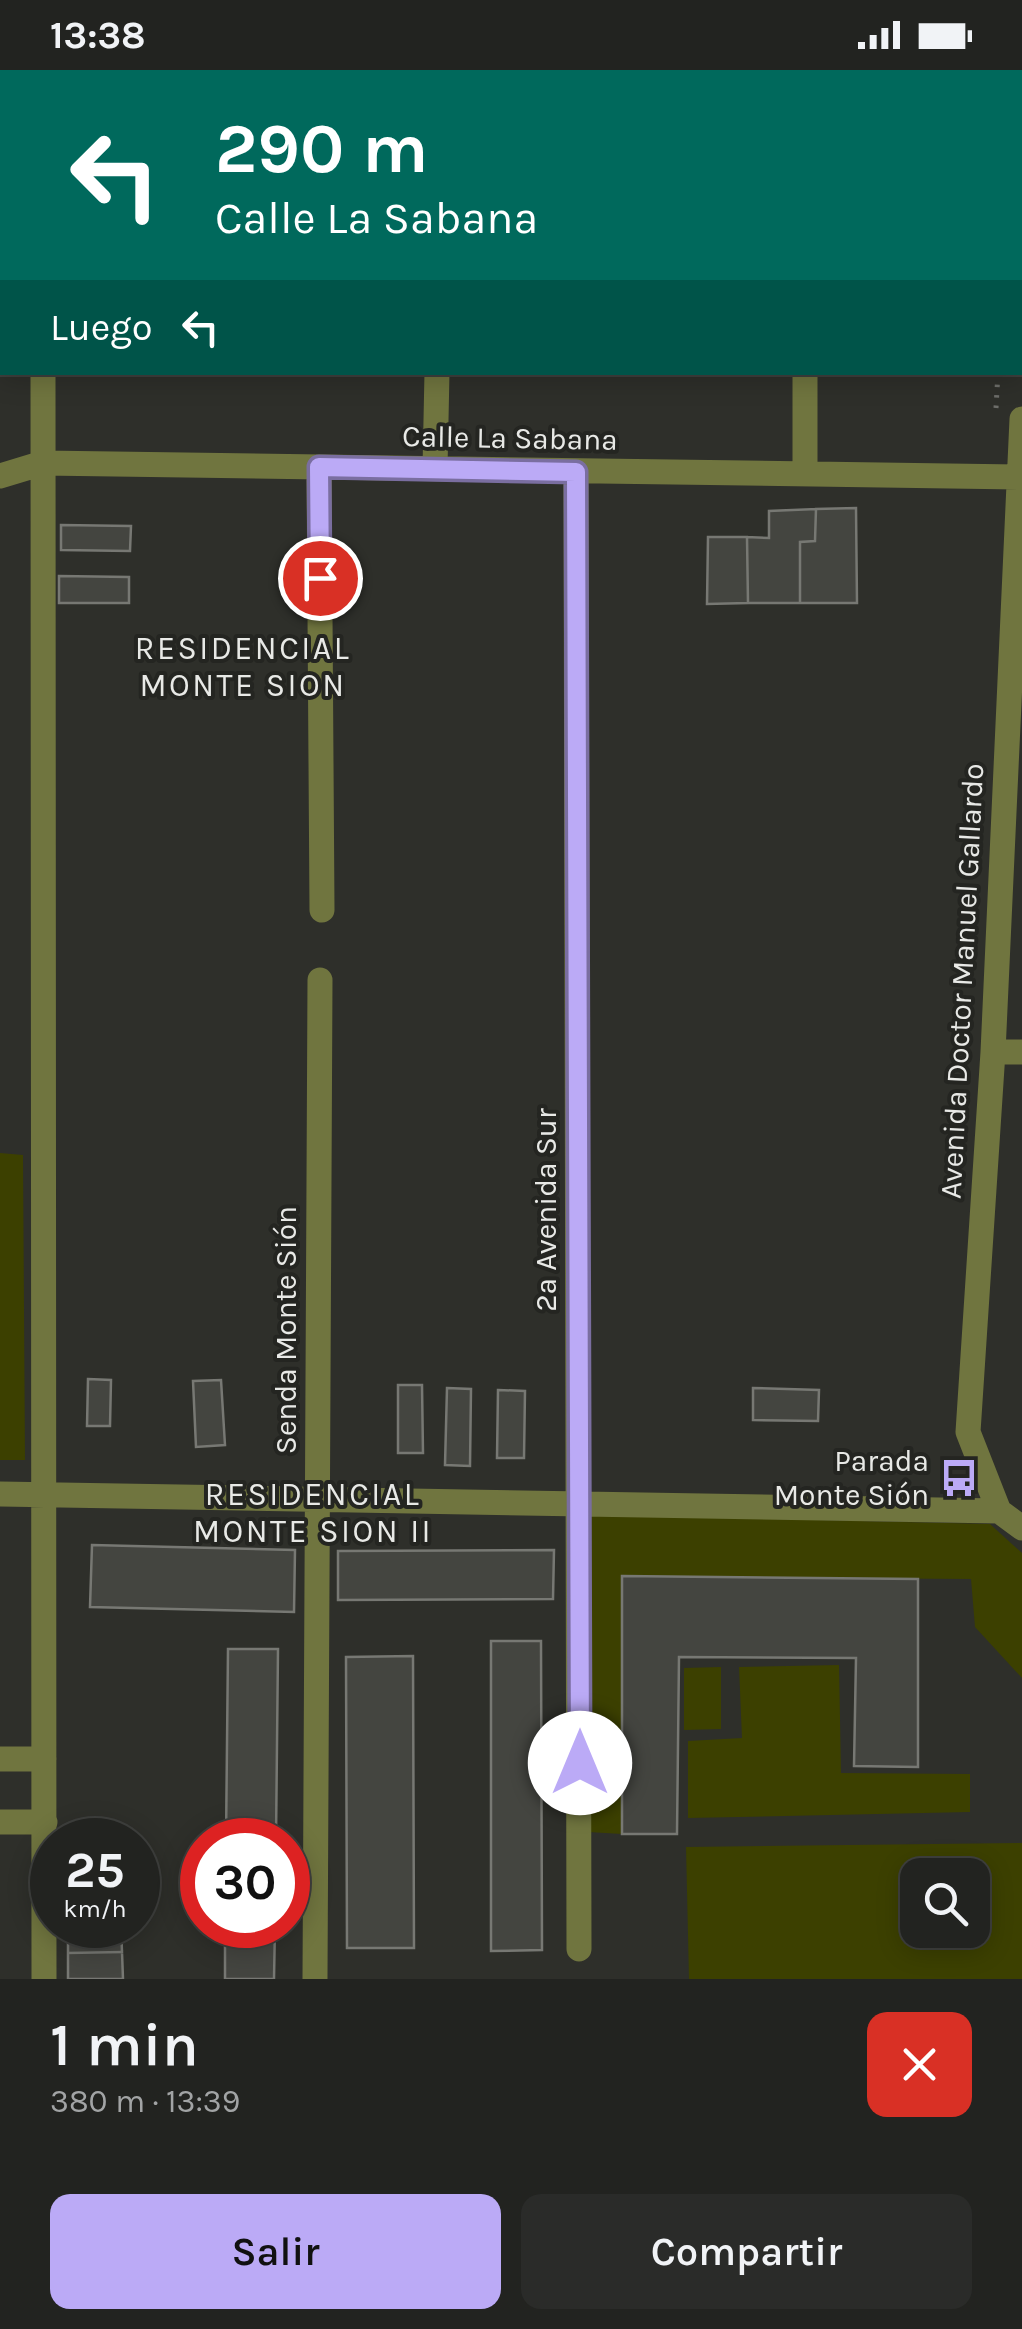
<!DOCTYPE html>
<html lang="es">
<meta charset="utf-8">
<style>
:root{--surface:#222320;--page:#2a2b29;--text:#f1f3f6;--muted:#a2a4a5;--line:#3f403e;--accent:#bbaaf6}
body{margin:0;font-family:Karla,sans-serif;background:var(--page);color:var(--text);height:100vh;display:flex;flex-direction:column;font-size:38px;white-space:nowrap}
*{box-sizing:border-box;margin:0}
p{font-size:32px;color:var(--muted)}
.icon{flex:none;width:55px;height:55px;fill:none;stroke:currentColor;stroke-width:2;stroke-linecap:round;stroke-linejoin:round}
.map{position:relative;height:1909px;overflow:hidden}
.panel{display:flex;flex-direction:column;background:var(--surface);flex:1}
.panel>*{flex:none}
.guide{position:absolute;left:0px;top:0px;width:1022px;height:305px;box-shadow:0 5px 25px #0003,0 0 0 2px var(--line);background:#00695c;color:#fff;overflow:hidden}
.controls{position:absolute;left:900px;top:1788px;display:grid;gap:20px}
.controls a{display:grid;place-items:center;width:90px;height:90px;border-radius:20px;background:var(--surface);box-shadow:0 5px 25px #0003,0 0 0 2px var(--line);font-size:50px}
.speed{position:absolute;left:30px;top:1748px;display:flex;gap:20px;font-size:50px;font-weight:700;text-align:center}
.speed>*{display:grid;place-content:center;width:130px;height:130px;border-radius:50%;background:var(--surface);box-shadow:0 5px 25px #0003,0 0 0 2px var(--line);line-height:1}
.speed small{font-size:25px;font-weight:400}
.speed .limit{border:15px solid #d22;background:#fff;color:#111}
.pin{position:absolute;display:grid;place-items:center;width:85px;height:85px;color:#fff;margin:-42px;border:5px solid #fff;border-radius:50%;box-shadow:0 2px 10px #0007}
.me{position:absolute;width:110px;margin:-55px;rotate:0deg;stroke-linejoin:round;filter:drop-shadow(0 0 8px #0008)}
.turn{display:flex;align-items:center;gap:35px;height:210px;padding:0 50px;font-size:45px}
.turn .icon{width:130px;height:130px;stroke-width:2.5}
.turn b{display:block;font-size:70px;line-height:85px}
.then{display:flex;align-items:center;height:95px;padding:0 50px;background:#0003;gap:20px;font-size:38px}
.round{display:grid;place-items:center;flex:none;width:105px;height:105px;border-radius:20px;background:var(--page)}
.summary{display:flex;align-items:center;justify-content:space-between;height:170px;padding:0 50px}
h1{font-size:60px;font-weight:600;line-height:75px}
.primary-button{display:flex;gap:20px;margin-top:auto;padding:20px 50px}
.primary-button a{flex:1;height:115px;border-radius:20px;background:var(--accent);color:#111;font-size:40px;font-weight:600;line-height:115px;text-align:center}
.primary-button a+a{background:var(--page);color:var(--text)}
.status{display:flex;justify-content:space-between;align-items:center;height:70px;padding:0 50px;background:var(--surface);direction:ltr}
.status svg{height:28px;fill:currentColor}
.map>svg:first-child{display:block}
</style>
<div class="status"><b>13:38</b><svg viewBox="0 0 49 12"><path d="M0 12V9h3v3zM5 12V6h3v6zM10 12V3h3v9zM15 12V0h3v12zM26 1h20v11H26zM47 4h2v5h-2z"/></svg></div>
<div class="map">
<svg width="1022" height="1909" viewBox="0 0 1022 1909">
<rect width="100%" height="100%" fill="#2e2f2a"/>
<path fill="#3c4000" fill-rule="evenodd" d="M0,1083L23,1085L25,1390H0Z
M590,1445L990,1454L1022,1483V1608L975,1557L971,1509L622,1507V1764L588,1762Z
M839,1595L841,1703L970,1704V1742L688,1748V1671L742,1668L739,1597Z
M721,1597V1659L684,1660V1598Z
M1022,1773V1909H689L686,1777ZM972,1805V1860H918V1805Z"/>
<path fill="#444540" stroke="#777873" stroke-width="2.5" d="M856,438L857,533H800V472L815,471L816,439Z
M816,439L815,471L800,472V533H748L747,467L769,468V441Z
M61,455L131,456L130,481L61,480Z
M708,467H747L748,533L707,534Z
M59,506L129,507V533H59Z
M88,1309L111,1310L110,1356H87Z
M221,1310L225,1375L196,1377L193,1311Z
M398,1315H422L423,1383H398Z
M447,1318L471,1319L470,1396L445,1395Z
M753,1318L819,1320L818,1351L753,1350Z
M498,1320L525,1321L524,1388H497Z
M92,1475L295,1480L294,1542L90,1537Z
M554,1480L553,1529L338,1530V1481Z
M622,1506L918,1509V1697L854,1696L856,1588L679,1587L677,1764H622Z
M491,1571H541L542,1880L491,1881Z
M228,1579H278L276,1770H226Z
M413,1586L414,1878H347L346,1587Z
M68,1855H121L122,1882L68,1883Z
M225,1855H275L274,1909H225Z
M122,1882L123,1909H68V1883Z"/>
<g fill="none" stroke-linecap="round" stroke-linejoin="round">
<path stroke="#6d6e6a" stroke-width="5" stroke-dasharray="2.5 8" stroke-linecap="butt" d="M1013,2V0
M996,338L998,302"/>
<path stroke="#70753f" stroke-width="25" d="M40,0V2
M803,0V2
M445,2V0
M43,302L44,1909
M805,302V404
M1022,349L993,982L968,1362L999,1441L1022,1458
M319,397L322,840
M435,398L437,302
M576,402L579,1879
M0,406L43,393L1020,407
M993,982H1022
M0,1424L999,1441
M0,1689H44
M0,1752H45
M315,1909L320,910"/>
</g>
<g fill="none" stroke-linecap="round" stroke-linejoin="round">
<g stroke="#7a6ea0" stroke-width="25">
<path id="route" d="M320,508L319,397L576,402L580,1693"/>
</g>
<use href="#route" stroke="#bbaaf6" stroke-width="18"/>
</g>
<defs>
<g id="bus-bare" transform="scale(3)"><path d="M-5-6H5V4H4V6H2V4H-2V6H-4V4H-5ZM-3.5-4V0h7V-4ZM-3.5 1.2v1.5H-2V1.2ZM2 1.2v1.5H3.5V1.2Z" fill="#bbaaf6" stroke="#242521" stroke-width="2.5" paint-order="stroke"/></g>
</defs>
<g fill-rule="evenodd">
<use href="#bus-bare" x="959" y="1408"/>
</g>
<g text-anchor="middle" stroke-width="8" stroke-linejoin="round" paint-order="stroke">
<g font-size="30" fill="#e8e9e6" stroke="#242521">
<text transform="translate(510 368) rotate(1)" y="10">Calle La Sabana</text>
<text transform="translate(962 911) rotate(-87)" y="10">Avenida Doctor Manuel Gallardo</text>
<text transform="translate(546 1140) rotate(-90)" y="10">2a Avenida Sur</text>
<text transform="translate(286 1260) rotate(-90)" y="10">Senda Monte Sión</text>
</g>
<g font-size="30" fill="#e8e9e6" stroke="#242521" text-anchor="end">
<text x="929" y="1401">Parada<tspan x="929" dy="34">Monte Sión</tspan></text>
</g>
<g font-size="32" letter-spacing="2.5" fill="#e8e9e6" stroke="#242521">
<text x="243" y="589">RESIDENCIAL<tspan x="243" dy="37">MONTE SION</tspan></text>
<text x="313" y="1435">RESIDENCIAL<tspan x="313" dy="37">MONTE SION II</tspan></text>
</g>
</g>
</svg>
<div class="controls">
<a><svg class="icon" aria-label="search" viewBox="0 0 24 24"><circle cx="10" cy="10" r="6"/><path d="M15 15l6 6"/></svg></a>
</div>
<div class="speed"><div>25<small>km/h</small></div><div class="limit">30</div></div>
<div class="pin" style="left:320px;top:508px;background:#d93025"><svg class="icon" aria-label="arrive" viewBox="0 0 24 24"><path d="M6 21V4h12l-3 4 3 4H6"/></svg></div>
<svg class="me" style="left:580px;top:1693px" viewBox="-20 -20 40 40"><circle r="19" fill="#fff"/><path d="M0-13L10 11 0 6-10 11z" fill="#bbaaf6"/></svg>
<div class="guide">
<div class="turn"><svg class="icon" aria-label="left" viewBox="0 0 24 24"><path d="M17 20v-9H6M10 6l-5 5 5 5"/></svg><div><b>290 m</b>Calle La Sabana</div></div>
<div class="then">Luego<svg class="icon" aria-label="left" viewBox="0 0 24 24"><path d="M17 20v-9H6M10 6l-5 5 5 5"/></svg></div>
</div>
</div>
<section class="panel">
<div class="summary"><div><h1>1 min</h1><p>380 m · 13:39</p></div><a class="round" style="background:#d93025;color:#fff"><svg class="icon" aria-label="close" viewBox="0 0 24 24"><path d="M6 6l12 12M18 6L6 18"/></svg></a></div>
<div class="primary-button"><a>Salir</a><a>Compartir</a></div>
</section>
